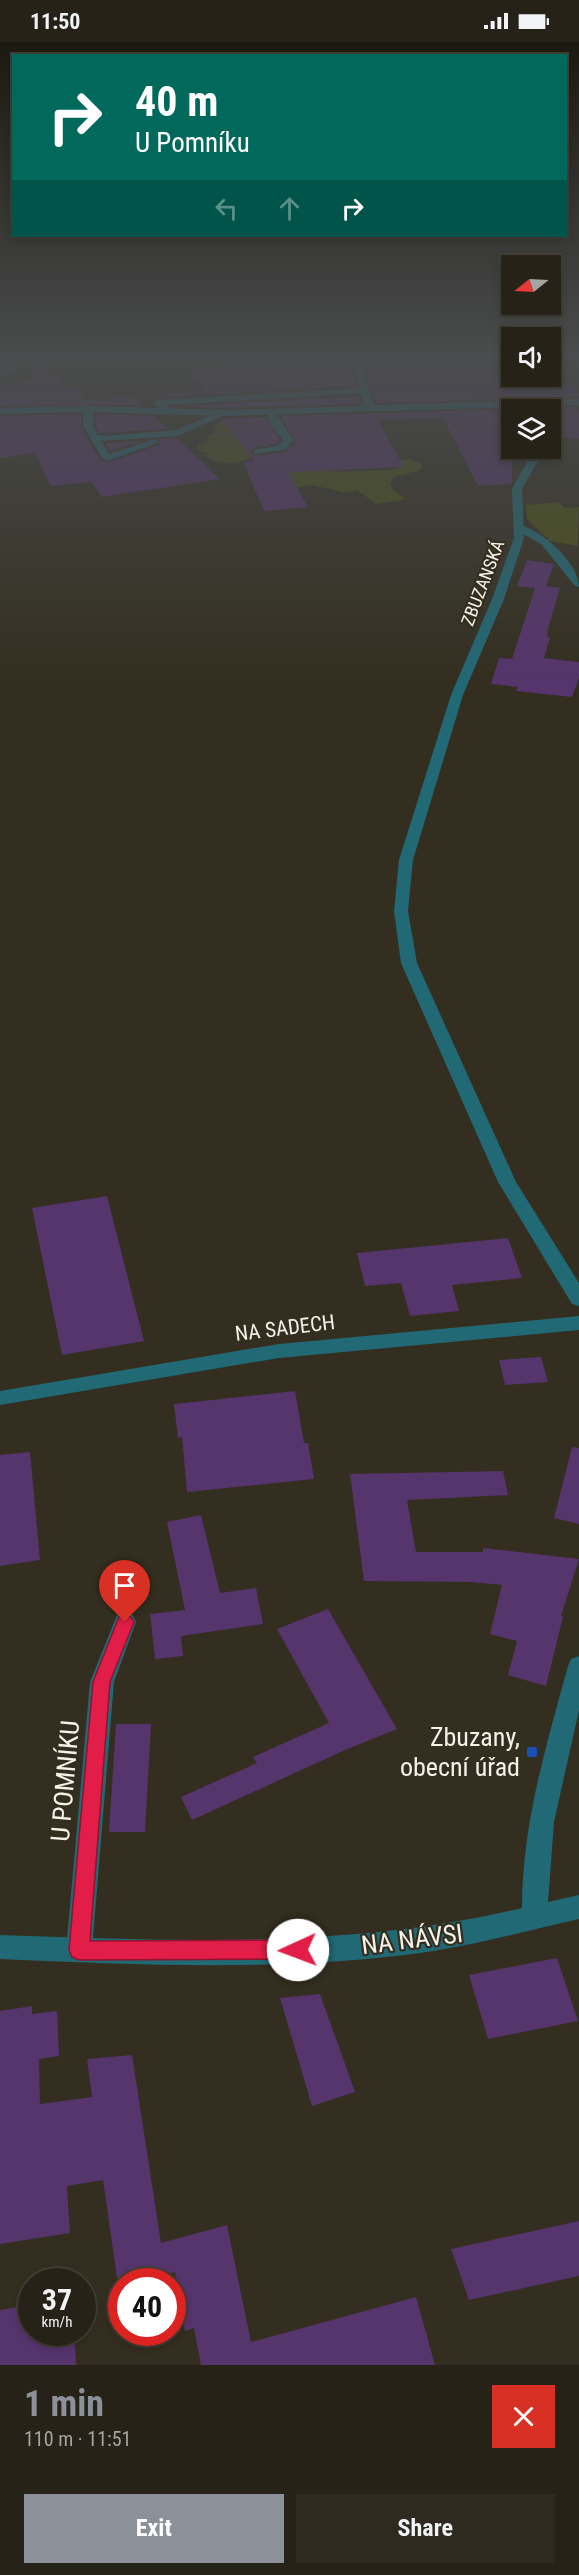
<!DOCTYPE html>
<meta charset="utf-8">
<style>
:root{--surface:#262217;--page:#2e2a20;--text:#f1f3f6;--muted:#a4a4a1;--line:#423f36;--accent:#8c9099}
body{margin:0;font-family:"Roboto Condensed",sans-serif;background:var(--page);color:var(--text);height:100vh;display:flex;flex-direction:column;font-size:22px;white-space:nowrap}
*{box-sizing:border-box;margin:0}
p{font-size:20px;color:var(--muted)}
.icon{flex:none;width:33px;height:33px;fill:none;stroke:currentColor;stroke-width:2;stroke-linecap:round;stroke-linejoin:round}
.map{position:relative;height:2323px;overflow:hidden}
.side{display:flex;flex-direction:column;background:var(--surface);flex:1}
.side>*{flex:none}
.banner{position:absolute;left:12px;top:12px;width:555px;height:183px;border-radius:0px;box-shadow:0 3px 9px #0003,0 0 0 2px var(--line);background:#00695c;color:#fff;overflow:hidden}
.needle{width:39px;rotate:252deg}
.controls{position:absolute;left:501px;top:213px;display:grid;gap:12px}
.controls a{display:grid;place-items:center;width:60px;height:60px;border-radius:0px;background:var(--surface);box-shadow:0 3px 9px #0003,0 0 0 2px var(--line);font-size:30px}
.speed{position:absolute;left:18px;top:2226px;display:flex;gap:12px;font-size:30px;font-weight:700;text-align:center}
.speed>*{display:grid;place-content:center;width:78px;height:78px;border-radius:50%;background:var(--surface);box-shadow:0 3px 9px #0003,0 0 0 2px var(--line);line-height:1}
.speed small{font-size:15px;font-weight:400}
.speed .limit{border:9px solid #d22;background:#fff;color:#111}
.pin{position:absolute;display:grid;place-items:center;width:51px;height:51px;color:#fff;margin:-62px -26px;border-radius:50% 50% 50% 0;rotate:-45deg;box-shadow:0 0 6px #0007}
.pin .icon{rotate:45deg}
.me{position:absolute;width:66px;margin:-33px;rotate:268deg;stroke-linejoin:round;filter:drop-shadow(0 0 4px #0008)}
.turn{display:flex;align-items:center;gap:21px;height:126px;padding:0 24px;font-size:27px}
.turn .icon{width:78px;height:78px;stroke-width:2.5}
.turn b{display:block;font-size:42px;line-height:51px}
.lanes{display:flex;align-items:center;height:57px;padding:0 24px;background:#0003;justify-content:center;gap:30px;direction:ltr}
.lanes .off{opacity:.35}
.round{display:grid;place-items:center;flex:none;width:63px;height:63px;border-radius:0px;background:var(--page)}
.overview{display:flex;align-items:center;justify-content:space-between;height:102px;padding:0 24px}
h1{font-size:36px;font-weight:700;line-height:45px;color:var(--accent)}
.cta{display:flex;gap:12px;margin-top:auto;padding:12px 24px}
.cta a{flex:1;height:69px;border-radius:0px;background:var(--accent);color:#fff;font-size:24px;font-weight:700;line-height:69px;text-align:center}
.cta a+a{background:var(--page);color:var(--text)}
.status{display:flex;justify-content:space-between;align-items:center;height:42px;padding:0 30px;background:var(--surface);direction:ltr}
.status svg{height:16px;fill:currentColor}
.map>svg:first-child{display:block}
</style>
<div class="status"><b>11:50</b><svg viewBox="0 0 49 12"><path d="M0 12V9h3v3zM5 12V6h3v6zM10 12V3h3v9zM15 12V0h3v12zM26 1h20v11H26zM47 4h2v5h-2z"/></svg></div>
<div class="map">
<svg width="579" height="2323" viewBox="0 0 579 2323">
<rect width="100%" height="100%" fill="#332e1f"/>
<path fill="#494f12" d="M220,380L230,381L247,410L256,412C243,423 220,424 206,414L208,411L199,408L197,403L208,400L207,395L216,390L214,386Z
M291,404L304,405L313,427L342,430L388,428L398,426L396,419L409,417L422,422L421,428L394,435L390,441L394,449L405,456L399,459L376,462L357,448L347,451L312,443L295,446L273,435L301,427L287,411V406Z
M559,460L565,466L579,465L578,504L550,499L527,477L526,463Z"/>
<path fill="#56346c" d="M30,316H49L53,334H58L62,348L80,347L85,358L134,355L142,363L0,364V341L34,339Z
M364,316H436L441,320L451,319L454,321L482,318L495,330L511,329L513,340L559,336L579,352V355L376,361L364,322L360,318Z
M290,317L292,323L346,319L351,325L356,344L162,355V353L206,348L187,327Z
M359,354L361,362L224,366L180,364Z
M575,365L579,369V397L550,394V366Z
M512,367V442L478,444L443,376L378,378L404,425L288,430L308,465L264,469L243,420L254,419L221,377L267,375L280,398L276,402L252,407V412L254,414L284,410L296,401L281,374Z
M81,372V385L100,417L106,421L161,402L160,397L177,396L220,437L102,455L91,440L51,444L35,411L0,416V374Z
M96,372L154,374L167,387L99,391L95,383Z
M143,399L110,409L106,401Z
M527,518L554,522L546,544L560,546L548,587L547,595H550L544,616L579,620V636L572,655L516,649L518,645L491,642L499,616L512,617L535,546L517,544Z
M107,1154L144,1299L62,1313L32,1166Z
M508,1196L522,1236L452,1243L459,1269L410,1274L401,1241L365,1244L357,1211Z
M541,1315L548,1340L505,1343L499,1318Z
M295,1349L304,1401H308L314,1437L187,1450L182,1395L178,1396L174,1362Z
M572,1405L579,1406V1482L554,1476Z
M30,1410L40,1518L0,1524V1413Z
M503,1429L508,1453L407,1458L416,1510H483V1506L579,1517L561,1574L563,1575L546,1644L508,1633L517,1599L490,1592L502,1543L471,1540L364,1539L350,1432Z
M201,1473L220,1551L256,1546L263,1582L181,1594L183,1614L155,1617L150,1572L185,1568L167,1480Z
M328,1567L397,1687L345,1708L192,1778L181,1755L257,1721L253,1715L329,1681L277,1587Z
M116,1682H151L145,1790H109Z
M557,1916L578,1979L488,1997L469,1933Z
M320,1952L355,2050L312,2064L280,1956Z
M32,1964V1972L57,1969L59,2014L39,2017L40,2062L92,2055L87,2017L132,2013L161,2201L227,2183L251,2300L416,2255L435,2323H201L194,2286L185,2289L175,2230L132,2240H122V2242L118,2243L103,2138L67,2144L70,2191L0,2202V1969Z
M579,2179V2234L469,2258L451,2207Z
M32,2263V2290H74L76,2323H0V2268Z"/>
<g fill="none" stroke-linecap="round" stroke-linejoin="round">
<path fill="#216975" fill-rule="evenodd" d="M6,316H14L17,331L0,335V329H7Z
M364,346L367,347V351L166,363L175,371L170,374L152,361L157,358Z
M89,364L94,367L93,384L98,393L107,394L176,388L221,369L229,371L178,394L102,399L109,412L155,397L160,400L107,419L102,416L83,384L84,367Z
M272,367C277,370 288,391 294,399L284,408L254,412V408L277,404L283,398L273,385L267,370Z
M520,483C543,489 579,521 579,545L575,544L541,502L516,488V484Z
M579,1274V1288L279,1316L0,1363V1349L279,1302Z
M125,1571L133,1573L136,1580L114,1640L92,1908L88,1917L79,1920L70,1917L66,1908L90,1640L117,1573Z"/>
<path fill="#216975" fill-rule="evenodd" d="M347,316H356L362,323L374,363L579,357V363L224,374L89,370L0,372V366L89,364L224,368L364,364L353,324Z
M535,406H545L522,447L524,496L504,557L463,653L413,818L408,869L417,921L516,1140L579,1241V1264L572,1262L498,1140L401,921L394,869L399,818L451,653L492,557L514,496L512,447Z
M579,1614V1668L554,1780L548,1860L579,1853V1877C521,1890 464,1906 405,1913C271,1929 135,1923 0,1917V1893C176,1899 350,1907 522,1866C522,1783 546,1704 568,1624L571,1617Z"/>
</g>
<linearGradient id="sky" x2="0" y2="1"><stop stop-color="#1c1911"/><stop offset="0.49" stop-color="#4a4c4d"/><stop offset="1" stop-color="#4a4c4d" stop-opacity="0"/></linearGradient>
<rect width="579" height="641" fill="url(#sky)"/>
<path fill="#e11d48" stroke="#92132f" stroke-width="1.5" d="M125,1573L131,1575L134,1580L110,1640L90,1899L298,1898L305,1901L308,1908L305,1915L298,1917L79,1918L72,1915L69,1908L93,1640L119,1575Z"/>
<rect fill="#1a4fb4" stroke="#332e1f" stroke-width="2" x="526" y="1704" width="12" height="12" rx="3"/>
<g text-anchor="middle" stroke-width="4.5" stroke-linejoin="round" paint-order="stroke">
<g font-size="18" fill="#f5f2e9" stroke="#332e1f">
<text transform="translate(483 541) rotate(-69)" y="6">ZBUZANSKÁ</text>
</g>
<g font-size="21" fill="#f5f2e9" stroke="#332e1f">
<text transform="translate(285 1286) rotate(-7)" y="7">NA SADECH</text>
</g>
<g font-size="26" fill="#f5f2e9" stroke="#332e1f" text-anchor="end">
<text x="520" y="1704">Zbuzany,<tspan x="520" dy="30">obecní úřad</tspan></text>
</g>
<g font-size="26" fill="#f5f2e9" stroke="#332e1f">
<text transform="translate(65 1739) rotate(-85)" y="9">U POMNÍKU</text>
<text transform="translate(412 1897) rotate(-7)" y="9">NA NÁVSI</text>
</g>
</g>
</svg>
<div class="controls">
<a><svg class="needle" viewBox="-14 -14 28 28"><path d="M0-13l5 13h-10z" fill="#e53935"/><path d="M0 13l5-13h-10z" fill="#a4a4a1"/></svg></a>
<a><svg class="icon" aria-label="sound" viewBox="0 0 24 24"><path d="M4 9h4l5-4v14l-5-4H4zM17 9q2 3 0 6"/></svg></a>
<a><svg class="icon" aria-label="layers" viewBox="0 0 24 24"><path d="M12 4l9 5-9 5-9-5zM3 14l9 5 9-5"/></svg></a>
</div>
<div class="speed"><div>37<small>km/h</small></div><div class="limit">40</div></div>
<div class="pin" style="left:125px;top:1580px;background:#d93025"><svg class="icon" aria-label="arrive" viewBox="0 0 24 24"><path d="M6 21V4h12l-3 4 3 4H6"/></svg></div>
<svg class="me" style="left:298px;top:1908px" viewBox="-20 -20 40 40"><circle r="19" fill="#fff"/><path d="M0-13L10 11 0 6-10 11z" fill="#e11d48"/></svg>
<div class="banner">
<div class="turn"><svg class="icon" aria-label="right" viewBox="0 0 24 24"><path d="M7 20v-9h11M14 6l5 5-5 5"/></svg><div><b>40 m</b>U Pomníku</div></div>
<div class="lanes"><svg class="icon off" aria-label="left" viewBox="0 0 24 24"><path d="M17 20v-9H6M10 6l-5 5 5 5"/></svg><svg class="icon off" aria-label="ahead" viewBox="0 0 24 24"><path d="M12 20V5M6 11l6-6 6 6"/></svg><svg class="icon" aria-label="right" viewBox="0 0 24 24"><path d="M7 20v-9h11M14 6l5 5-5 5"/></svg></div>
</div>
</div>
<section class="side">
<div class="overview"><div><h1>1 min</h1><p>110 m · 11:51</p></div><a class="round" style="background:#d93025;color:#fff"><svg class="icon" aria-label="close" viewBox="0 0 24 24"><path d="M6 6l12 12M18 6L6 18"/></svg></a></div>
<div class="cta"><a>Exit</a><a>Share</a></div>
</section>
